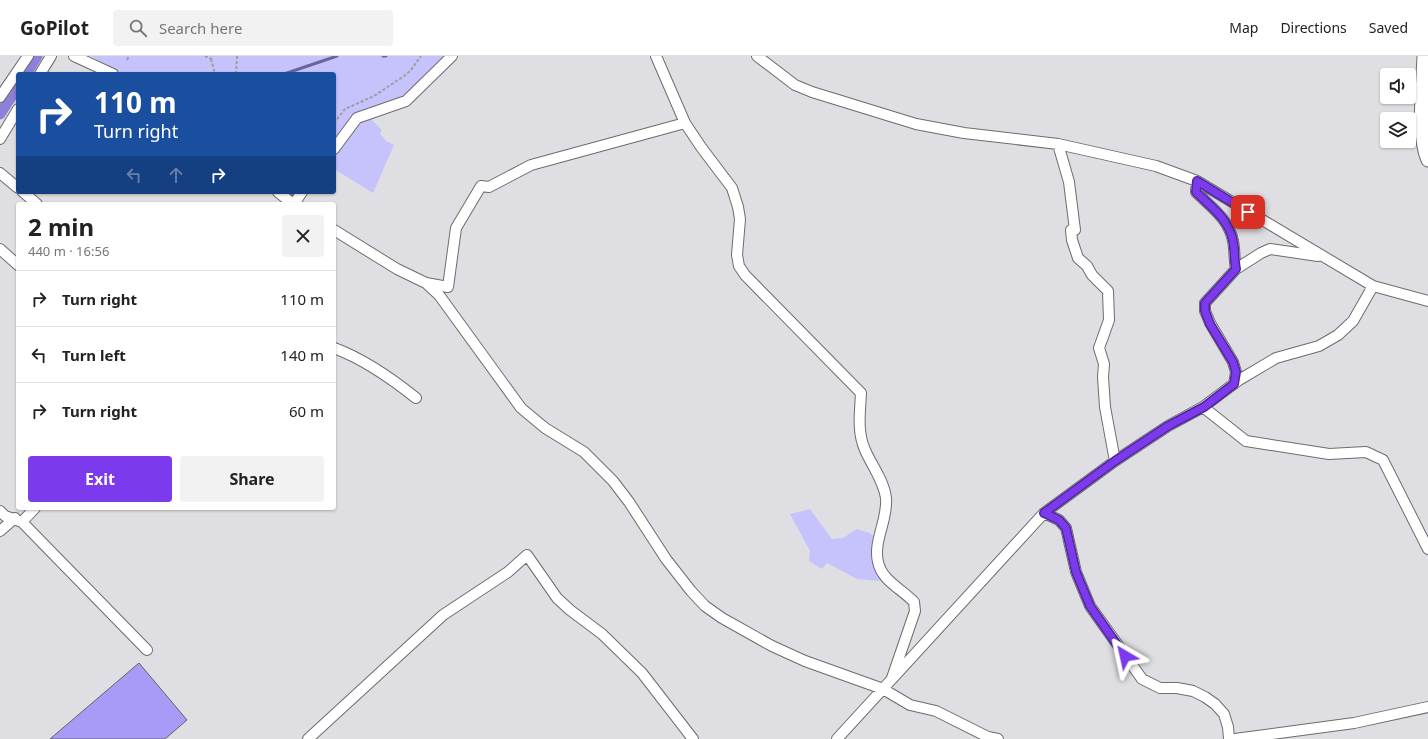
<!DOCTYPE html>
<meta charset="utf-8">
<style>
:root{--surface:#fff;--page:#f2f2f2;--text:#222;--muted:#767676;--line:#e0e0e0;--accent:#7c3aed}
body{margin:0;font-family:"Noto Sans",sans-serif;background:var(--page);color:var(--text);height:100vh;display:flex;flex-direction:column;font-size:15px;white-space:nowrap}
*{box-sizing:border-box;margin:0}
p{font-size:13px;color:var(--muted)}
.icon{flex:none;width:22px;height:22px;fill:none;stroke:currentColor;stroke-width:2;stroke-linecap:round;stroke-linejoin:round}
.map{position:relative;flex:1;overflow:hidden}
.sheet{position:absolute;left:16px;top:146px;width:320px;height:308px;display:flex;flex-direction:column;background:var(--surface);border-radius:4px;box-shadow:0 1px 3px #0004}
.sheet>*{flex:none}
.guide{position:absolute;left:16px;top:16px;width:320px;height:122px;border-radius:4px;box-shadow:0 1px 3px #0004;background:#1a4fa0;color:#fff;overflow:hidden}
.tools{position:absolute;left:1380px;top:12px;display:grid;gap:8px}
.tools a{display:grid;place-items:center;width:36px;height:36px;border-radius:4px;background:var(--surface);box-shadow:0 1px 3px #0004;font-size:20px}
.pin{position:absolute;display:grid;place-items:center;width:34px;height:34px;color:#fff;margin:-17px;border-radius:8px;box-shadow:0 2px 6px #0006}
.me{position:absolute;width:44px;margin:-22px;rotate:324deg;stroke-linejoin:round;filter:drop-shadow(0 0 3px #0008)}
.turn{display:flex;align-items:center;gap:14px;height:84px;padding:0 12px;font-size:18px}
.turn .icon{width:52px;height:52px;stroke-width:2.5}
.turn b{display:block;font-size:28px;line-height:34px}
.lanes{display:flex;align-items:center;height:38px;padding:0 12px;background:#0003;justify-content:center;gap:20px;direction:ltr}
.lanes .off{opacity:.35}
.round{display:grid;place-items:center;flex:none;width:42px;height:42px;border-radius:4px;background:var(--page)}
.overview{display:flex;align-items:center;justify-content:space-between;height:68px;padding:0 12px}
h1{font-size:24px;font-weight:700;line-height:30px}
.action{display:flex;gap:8px;margin-top:auto;padding:8px 12px}
.action a{flex:1;height:46px;border-radius:4px;background:var(--accent);color:#fff;font-size:16px;font-weight:700;line-height:46px;text-align:center}
.action a+a{background:var(--page);color:var(--text)}
ul{padding:0;list-style:none}
li{display:flex;align-items:center;gap:12px;height:56px;padding:0 12px;border-top:1px solid var(--line)}
li div{flex:1}
li b{display:block;font-size:15px}
li em{font-style:normal}
header{display:flex;align-items:center;gap:24px;box-sizing:border-box;height:56px;padding:0 20px;background:var(--surface);border-bottom:1px solid var(--line)}
header strong{font-size:19px}
nav{display:flex;gap:22px;margin-inline-start:auto;font-size:14px}
.search{width:280px;height:36px;background:var(--page);display:flex;align-items:center;gap:10px;box-sizing:border-box;padding:0 14px;border-radius:4px;color:var(--muted);font-size:15px}
.map>svg:first-child{display:block}
</style>
<header>
<strong>GoPilot</strong>
<div class="search"><svg class="icon" aria-label="search" viewBox="0 0 24 24"><circle cx="10" cy="10" r="6"/><path d="M15 15l6 6"/></svg>Search here</div>
<nav><a>Map</a><a>Directions</a><a>Saved</a></nav>
</header>
<div class="map">
<svg width="1428" height="683" viewBox="0 0 1428 683">
<rect width="100%" height="100%" fill="#dfdfe3"/>
<path fill="#c6c2fb" d="M91,0H449L407,42L355,57L334,84V18H123Z
M368,60L382,74L380,78L386,85L394,89L373,137L334,113V97L358,64Z
M810,453L832,483L843,482L857,473L869,477L877,482L876,512L882,525L857,523L827,507L822,513L809,505L810,495L790,458Z"/>
<g fill="none" stroke-linecap="round" stroke-linejoin="round">
<path stroke="#6b62a1" stroke-width="3" d="M383,0H386
M284,18L337,0"/>
<path stroke="#8c80d9" stroke-width="11" d="M26,18L37,0
M0,58L18,30
M286,136L294,141"/>
</g>
<path fill="#a69bf6" stroke="#636366" d="M139,607L187,664L165,683H50Z"/>
<g fill="none" stroke-linecap="round" stroke-linejoin="round">
<g stroke="#6c6c6f" stroke-width="12">
<path id="minor" d="M74,0L113,18
M656,0L685,67L701,91L732,132L738,151L740,163L737,199L739,210L745,219L861,337C860,357 857,376 865,394C872,410 884,425 886,442C888,464 873,485 878,506C882,525 902,533 914,546L915,555L892,622
M757,0L795,29L812,36L916,68L964,77L1058,88L1156,110L1197,125L1373,230L1428,245
M40,18L51,0
M0,41L28,0
M0,83L18,53
M1058,88L1069,126L1075,174H1071L1072,184L1078,202L1087,210L1092,219L1108,235L1109,264L1099,292L1104,308L1103,321L1105,351L1115,405
M334,93L357,62L406,45L452,0
M0,117L18,132
M1197,125L1196,136C1211,151 1229,163 1233,185C1235,194 1234,204 1236,213L1205,247V255L1210,267L1233,306L1236,316L1234,328
M23,136L37,148
M278,136L293,148
M294,148L302,136
M334,174L397,213L426,227L439,239L521,352L545,372L584,396L613,425L629,446L666,503L691,535L705,550L722,562L772,590L805,605L883,633L910,649L936,655L988,681L998,683
M0,193L18,209
M1236,213L1261,197L1270,193L1318,200
M426,227L448,231L456,172L481,130L489,131L531,109L685,67
M334,292C364,303 391,322 416,342
M1203,351L1246,385L1329,398L1366,396L1383,404L1428,493
M0,455L5,460L22,466L147,594
M1044,457L1059,464L1066,472L1076,516L1090,550L1142,623L1160,632H1177L1193,635L1205,641L1215,648L1224,658L1228,671L1229,683
M22,466L35,452
M0,475L15,462
M308,683L443,559L508,516L527,499L557,542L570,554L602,578L642,617L693,683
M837,683L1044,457L1115,405L1168,370L1203,351L1239,324L1276,302L1319,290L1338,279L1353,265L1373,230
M1235,683L1354,667L1428,651"/>
</g>
<g stroke="#6c6c6f" stroke-width="15">
<path id="tertiary" d="M1424,0C1423,29 1417,79 1428,104"/>
</g>
<path stroke="#9d9da0" stroke-width="2" stroke-dasharray="3 2" stroke-linecap="butt" d="M205,0L211,3L213,0
M211,3L215,18
M127,4L129,0
M236,18L237,0
M334,67L345,53L374,40L404,20L411,14L421,0"/>
<use href="#minor" stroke="#fff" stroke-width="10"/>
<use href="#tertiary" stroke="#fff" stroke-width="13"/>
</g>
<g fill="none" stroke-linecap="round" stroke-linejoin="round">
<g stroke="#51269a" stroke-width="10">
<path id="route" d="M1125,600L1090,550L1076,516L1066,472L1059,464L1044,457L1115,405L1168,370L1204,351L1234,328L1236,316L1233,306L1210,268L1205,255V247L1236,213C1234,204 1235,194 1233,185C1229,163 1211,151 1196,136L1197,125L1248,156"/>
</g>
<use href="#route" stroke="#7c3aed" stroke-width="7"/>
</g>
</svg>
<div class="tools">
<a><svg class="icon" aria-label="sound" viewBox="0 0 24 24"><path d="M4 9h4l5-4v14l-5-4H4zM17 9q2 3 0 6"/></svg></a>
<a><svg class="icon" aria-label="layers" viewBox="0 0 24 24"><path d="M12 4l9 5-9 5-9-5zM3 14l9 5 9-5"/></svg></a>
</div>
<div class="pin" style="left:1248px;top:156px;background:#d93025"><svg class="icon" aria-label="arrive" viewBox="0 0 24 24"><path d="M6 21V4h12l-3 4 3 4H6"/></svg></div>
<svg class="me" style="left:1125px;top:600px" viewBox="-20 -20 40 40"><path d="M0-17L14 15 0 8-14 15z" fill="#7c3aed" stroke="#fff" stroke-width="4"/></svg>
<div class="guide">
<div class="turn"><svg class="icon" aria-label="right" viewBox="0 0 24 24"><path d="M7 20v-9h11M14 6l5 5-5 5"/></svg><div><b>110 m</b>Turn right</div></div>
<div class="lanes"><svg class="icon off" aria-label="left" viewBox="0 0 24 24"><path d="M17 20v-9H6M10 6l-5 5 5 5"/></svg><svg class="icon off" aria-label="ahead" viewBox="0 0 24 24"><path d="M12 20V5M6 11l6-6 6 6"/></svg><svg class="icon" aria-label="right" viewBox="0 0 24 24"><path d="M7 20v-9h11M14 6l5 5-5 5"/></svg></div>
</div>
<section class="sheet">
<div class="overview"><div><h1>2 min</h1><p>440 m · 16:56</p></div><a class="round"><svg class="icon" aria-label="close" viewBox="0 0 24 24"><path d="M6 6l12 12M18 6L6 18"/></svg></a></div>
<ul>
<li><svg class="icon" aria-label="right" viewBox="0 0 24 24"><path d="M7 20v-9h11M14 6l5 5-5 5"/></svg><div><b>Turn right</b></div><em>110 m</em></li>
<li><svg class="icon" aria-label="left" viewBox="0 0 24 24"><path d="M17 20v-9H6M10 6l-5 5 5 5"/></svg><div><b>Turn left</b></div><em>140 m</em></li>
<li><svg class="icon" aria-label="right" viewBox="0 0 24 24"><path d="M7 20v-9h11M14 6l5 5-5 5"/></svg><div><b>Turn right</b></div><em>60 m</em></li>
</ul>
<div class="action"><a>Exit</a><a>Share</a></div>
</section>
</div>
